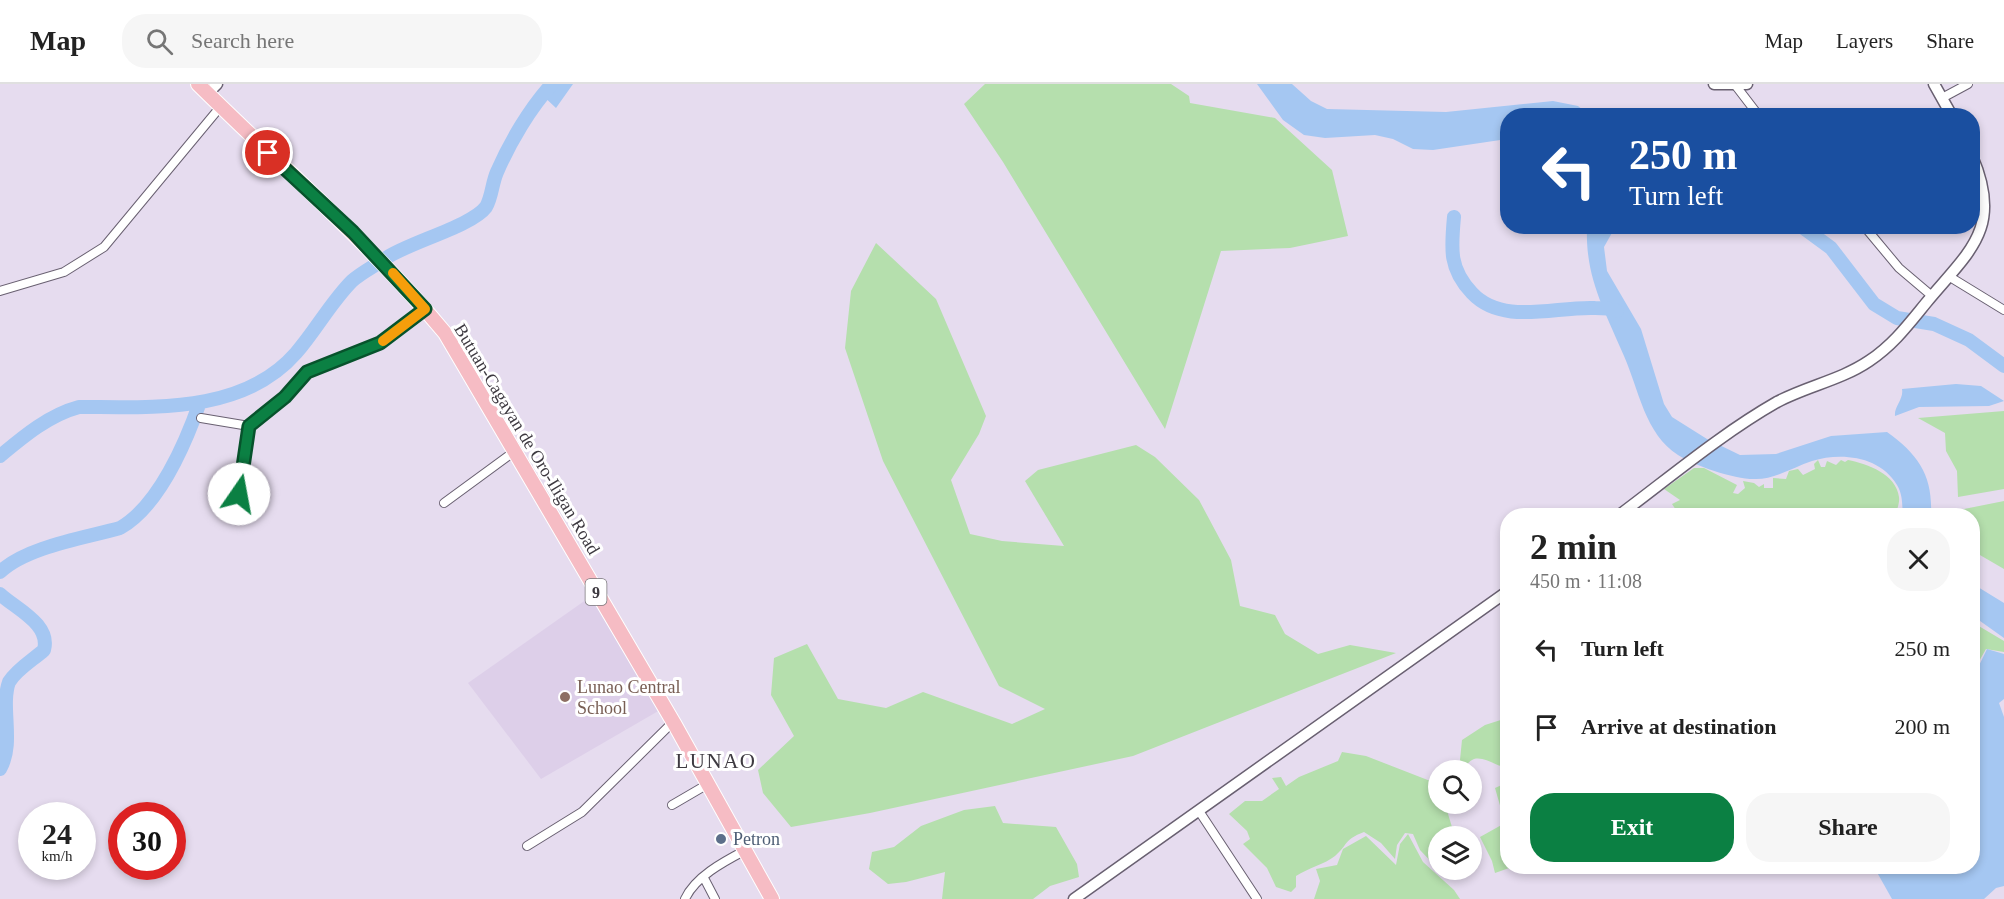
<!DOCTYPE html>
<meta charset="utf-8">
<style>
:root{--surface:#fff;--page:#f6f6f6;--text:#222;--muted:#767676;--line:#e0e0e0;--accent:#0b8043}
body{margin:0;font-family:"Times New Roman",serif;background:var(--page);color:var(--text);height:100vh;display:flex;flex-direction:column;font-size:22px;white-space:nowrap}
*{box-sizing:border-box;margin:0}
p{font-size:20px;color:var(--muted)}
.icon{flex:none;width:33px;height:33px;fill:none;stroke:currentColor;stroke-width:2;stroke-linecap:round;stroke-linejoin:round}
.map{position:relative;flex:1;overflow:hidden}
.side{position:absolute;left:1500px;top:424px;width:480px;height:366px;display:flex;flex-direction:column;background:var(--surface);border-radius:24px;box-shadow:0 3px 9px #0003}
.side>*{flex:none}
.top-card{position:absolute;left:1500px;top:24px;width:480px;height:126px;border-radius:24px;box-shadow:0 3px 9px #0003;background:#1a4fa0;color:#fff;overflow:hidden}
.fabs{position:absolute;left:1428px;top:676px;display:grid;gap:12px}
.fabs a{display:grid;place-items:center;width:54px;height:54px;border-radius:50%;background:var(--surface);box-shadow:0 3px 9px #0003;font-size:30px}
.speed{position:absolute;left:18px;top:718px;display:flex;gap:12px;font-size:30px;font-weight:700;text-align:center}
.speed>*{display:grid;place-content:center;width:78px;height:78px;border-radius:50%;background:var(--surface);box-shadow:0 3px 9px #0003;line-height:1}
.speed small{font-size:15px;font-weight:400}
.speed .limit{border:9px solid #d22;background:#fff;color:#111}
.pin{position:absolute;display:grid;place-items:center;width:51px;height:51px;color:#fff;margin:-26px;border:3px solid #fff;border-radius:50%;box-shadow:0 2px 6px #0007}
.me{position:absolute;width:66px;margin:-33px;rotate:12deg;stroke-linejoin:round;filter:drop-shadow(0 0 4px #0008)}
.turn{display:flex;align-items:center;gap:21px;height:126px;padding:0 30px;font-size:27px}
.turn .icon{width:78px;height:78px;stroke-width:2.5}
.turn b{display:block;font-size:42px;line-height:51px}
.round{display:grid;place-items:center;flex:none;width:63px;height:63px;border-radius:24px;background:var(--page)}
.head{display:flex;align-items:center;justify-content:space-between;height:102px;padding:0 30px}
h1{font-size:36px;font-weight:800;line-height:45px}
.primary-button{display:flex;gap:12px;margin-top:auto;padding:12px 30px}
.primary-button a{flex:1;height:69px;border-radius:24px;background:var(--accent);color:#fff;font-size:24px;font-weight:800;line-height:69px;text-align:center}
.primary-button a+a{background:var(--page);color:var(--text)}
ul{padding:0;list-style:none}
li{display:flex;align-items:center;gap:18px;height:78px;padding:0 30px}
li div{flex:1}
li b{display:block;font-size:22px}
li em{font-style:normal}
header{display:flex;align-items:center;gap:36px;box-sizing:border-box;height:84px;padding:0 30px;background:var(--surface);border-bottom:2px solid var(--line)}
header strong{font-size:28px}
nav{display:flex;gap:33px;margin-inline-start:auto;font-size:21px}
.search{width:420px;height:54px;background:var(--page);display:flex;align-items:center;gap:15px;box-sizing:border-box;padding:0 21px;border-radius:24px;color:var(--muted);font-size:22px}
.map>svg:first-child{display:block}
</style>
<header>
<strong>Map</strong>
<div class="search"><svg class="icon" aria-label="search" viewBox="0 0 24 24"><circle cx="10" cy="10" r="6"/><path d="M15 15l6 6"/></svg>Search here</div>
<nav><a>Map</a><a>Layers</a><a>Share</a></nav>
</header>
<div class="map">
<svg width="2004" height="815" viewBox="0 0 2004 815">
<rect width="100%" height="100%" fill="#e6dcef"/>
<path fill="#ddcfe9" d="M590,513L660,626L541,695L468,599Z"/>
<path fill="#b5dfad" d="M985,0H1171L1189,12L1190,19L1275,34L1332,86L1348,152L1290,164L1221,167L1165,345L1003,78L964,20Z
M876,159L936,215L986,332L979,350L951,396L970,450L1002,457L1064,462L1025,397L1038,386L1136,361L1155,373L1199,416L1231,476L1240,522L1275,531L1285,550L1318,570L1350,561L1396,569L1133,672L870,729L791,743L763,709L758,686L794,652L771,611L774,574L807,560L838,615L886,624L923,608L1012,640L1045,625L999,602L883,377L845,264L851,207Z
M2004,327V405L1958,413L1957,387L1946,367L1945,349L1918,334Z
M1818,376L1821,383H1825L1827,377L1836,381L1841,376L1845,378L1848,376C1868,380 1896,390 1899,413C1900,420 1896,425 1897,432H1680L1672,420L1680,416L1664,405L1694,384H1704L1737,401L1733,409L1738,410L1745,404L1743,397L1754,399L1759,403L1764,400V404H1773V394L1786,395L1789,387L1798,385L1803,391L1815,385L1814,380Z
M2004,417V485L1973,467L1972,432H1957L1959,426Z
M1972,538L2004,557V568L1986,565L1974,586L1977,593L1972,595Z
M1507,634V683C1496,683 1485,672 1474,675C1468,677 1466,684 1459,686L1462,656L1485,641Z
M1342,668L1366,672L1438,700V720H1445L1455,753H1438V785L1420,766L1413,750L1405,749L1397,761L1395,775L1381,759L1364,748C1343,756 1349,760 1335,772C1325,780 1308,784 1296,792V803L1291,808L1276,803L1267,784L1243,760L1250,755L1247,747L1229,730L1245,717H1262L1279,705L1272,694L1281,693L1286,702L1299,693L1338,677Z
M1504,700L1508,701V783H1512L1495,789L1492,777L1480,753L1505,739L1495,704Z
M995,722L1003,739L1056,743L1077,780L1079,793L1050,802L1033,815H942L945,788L906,798L888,800L869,785L872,768L894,763L921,742L964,726Z
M1408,750L1423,778L1454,806L1460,815H1314L1320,797L1316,785L1337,781L1343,765L1366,752L1396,781L1400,760Z"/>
<path fill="#a5c7f2" d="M547,0H573L556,24L540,9Z
M1257,0H1292L1311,17L1327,25L1446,28L1553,17L1578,22L1589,31L1508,32L1507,55L1433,66L1413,65L1393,55L1375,51L1325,54L1304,51L1283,36Z
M1587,143H1622L1613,147L1604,163L1607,187L1641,245L1664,320L1672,333L1707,355L1740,371L1776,370L1831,352L1887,348C1919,371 1933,392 1931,432H1903C1902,421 1903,411 1897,401C1880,372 1841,368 1812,377C1794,383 1775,395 1756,395C1736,396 1695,382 1678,371C1645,350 1639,306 1624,272C1605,227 1585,194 1587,143Z
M1956,300L1981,302L2004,317L1989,322L1919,323L1895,332C1894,322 1904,315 1902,305Z
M1973,500L2004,519V554L1973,532Z
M1987,565L2004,570V615L1999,619L2004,633V802L1996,804L1984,815H1892L1874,783H1972L1973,594Z"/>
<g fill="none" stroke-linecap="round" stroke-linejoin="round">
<path stroke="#a5c7f2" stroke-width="14" d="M1454,133C1451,165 1449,185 1472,209C1503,242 1555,222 1595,224C1602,224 1611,224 1617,227
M1801,142L1831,164L1874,220L1897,234L1934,240L1969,256L2004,282
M0,372C24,352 49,331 79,323C152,323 243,330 296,269C316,246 331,218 352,197C362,188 375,182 386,174C410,158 472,142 486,123C492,113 492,99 497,88C510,58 530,24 552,0
M0,488C26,463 84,454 120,444C159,422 186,358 200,318
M0,510C16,525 51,540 44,566C33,576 17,585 9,598C0,623 15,659 0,685"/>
<g stroke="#696071" stroke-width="10">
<path id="street" d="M1736,2L1759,32
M1942,14L1968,0
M1864,142L1899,184L1932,212
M1950,193L2004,226
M0,207L64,188L104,163L221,22
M201,334L249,342
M444,419L515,367
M234,424L243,390L249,342L285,313L307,288L380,259L425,225
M672,721L708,700
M1199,727L1257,815
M527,762L582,728L673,638
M704,794L715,815
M685,815C695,793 723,778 744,767"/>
</g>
<g stroke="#696071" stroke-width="13">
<path id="secondary" d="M1714,0H1747
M1934,0L1952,32
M208,9L217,0
M1618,432C1669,394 1721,350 1777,318C1807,302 1841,296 1869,277C1893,261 1908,241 1926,219C1968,168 2004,145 1972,72
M1074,815L1508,507"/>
</g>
<g stroke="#fff" stroke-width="16">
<path id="highway" d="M198,0C282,83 370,159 445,249L675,641L772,815"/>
</g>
<use href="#street" stroke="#fff" stroke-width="8"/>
<use href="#secondary" stroke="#fff" stroke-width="10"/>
<use href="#highway" stroke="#f6bcc4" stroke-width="14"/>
</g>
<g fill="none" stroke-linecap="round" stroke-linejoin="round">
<g stroke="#07532c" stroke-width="15">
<path id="route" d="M239,410L249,342L285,313L307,288L380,259L425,225L353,148L268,69"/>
</g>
<use href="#route" stroke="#0b8043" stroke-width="10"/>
<path stroke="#f59e0b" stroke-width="10" d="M383,257L425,225L393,189"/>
</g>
<circle fill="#8d6e63" stroke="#fff" stroke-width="2" cx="565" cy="613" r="6"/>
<circle fill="#5c6f8a" stroke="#fff" stroke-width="2" cx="721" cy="755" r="6"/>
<g text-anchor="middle" stroke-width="6" stroke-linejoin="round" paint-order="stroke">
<rect fill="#fff" stroke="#78757a" stroke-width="1.5" x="585.5" y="495" width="21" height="26" rx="4.5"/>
<g font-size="16" font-weight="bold" fill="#3e3a41">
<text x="596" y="514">9</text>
</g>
<g font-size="18" fill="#3e3a41" stroke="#fff">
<text transform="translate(527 355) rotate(59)" y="6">Butuan-Cagayan de Oro-Iligan Road</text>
</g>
<g font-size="18" fill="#785e54" stroke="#fff" text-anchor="start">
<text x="577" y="609">Lunao Central<tspan x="577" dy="21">School</tspan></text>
</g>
<g font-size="18" fill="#4e5e75" stroke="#fff" text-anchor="start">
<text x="733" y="761">Petron</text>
</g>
<g font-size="21" letter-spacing="1.5" fill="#3e3a41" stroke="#fff">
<text x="716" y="684">LUNAO</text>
</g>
</g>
</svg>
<div class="fabs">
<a><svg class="icon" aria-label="search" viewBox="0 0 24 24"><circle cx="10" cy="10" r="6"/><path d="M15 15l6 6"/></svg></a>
<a><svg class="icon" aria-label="layers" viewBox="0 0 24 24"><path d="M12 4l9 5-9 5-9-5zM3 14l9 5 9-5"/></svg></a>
</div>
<div class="speed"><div>24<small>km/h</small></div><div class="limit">30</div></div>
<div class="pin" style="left:268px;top:69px;background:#d93025"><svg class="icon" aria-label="arrive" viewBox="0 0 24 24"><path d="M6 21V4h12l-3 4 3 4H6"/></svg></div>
<svg class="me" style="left:239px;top:410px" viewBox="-20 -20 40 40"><circle r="19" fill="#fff"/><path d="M0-13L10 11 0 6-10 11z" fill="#0b8043"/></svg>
<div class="top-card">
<div class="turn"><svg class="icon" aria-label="left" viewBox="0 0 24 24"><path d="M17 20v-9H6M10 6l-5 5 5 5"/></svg><div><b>250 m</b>Turn left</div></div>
</div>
<section class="side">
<div class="head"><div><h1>2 min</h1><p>450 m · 11:08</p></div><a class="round"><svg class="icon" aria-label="close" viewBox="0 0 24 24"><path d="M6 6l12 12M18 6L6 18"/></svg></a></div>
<ul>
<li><svg class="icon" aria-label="left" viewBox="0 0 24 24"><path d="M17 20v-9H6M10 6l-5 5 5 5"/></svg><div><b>Turn left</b></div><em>250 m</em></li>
<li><svg class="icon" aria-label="arrive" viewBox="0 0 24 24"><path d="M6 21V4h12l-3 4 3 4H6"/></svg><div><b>Arrive at destination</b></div><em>200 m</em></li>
</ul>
<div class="primary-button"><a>Exit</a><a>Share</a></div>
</section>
</div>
